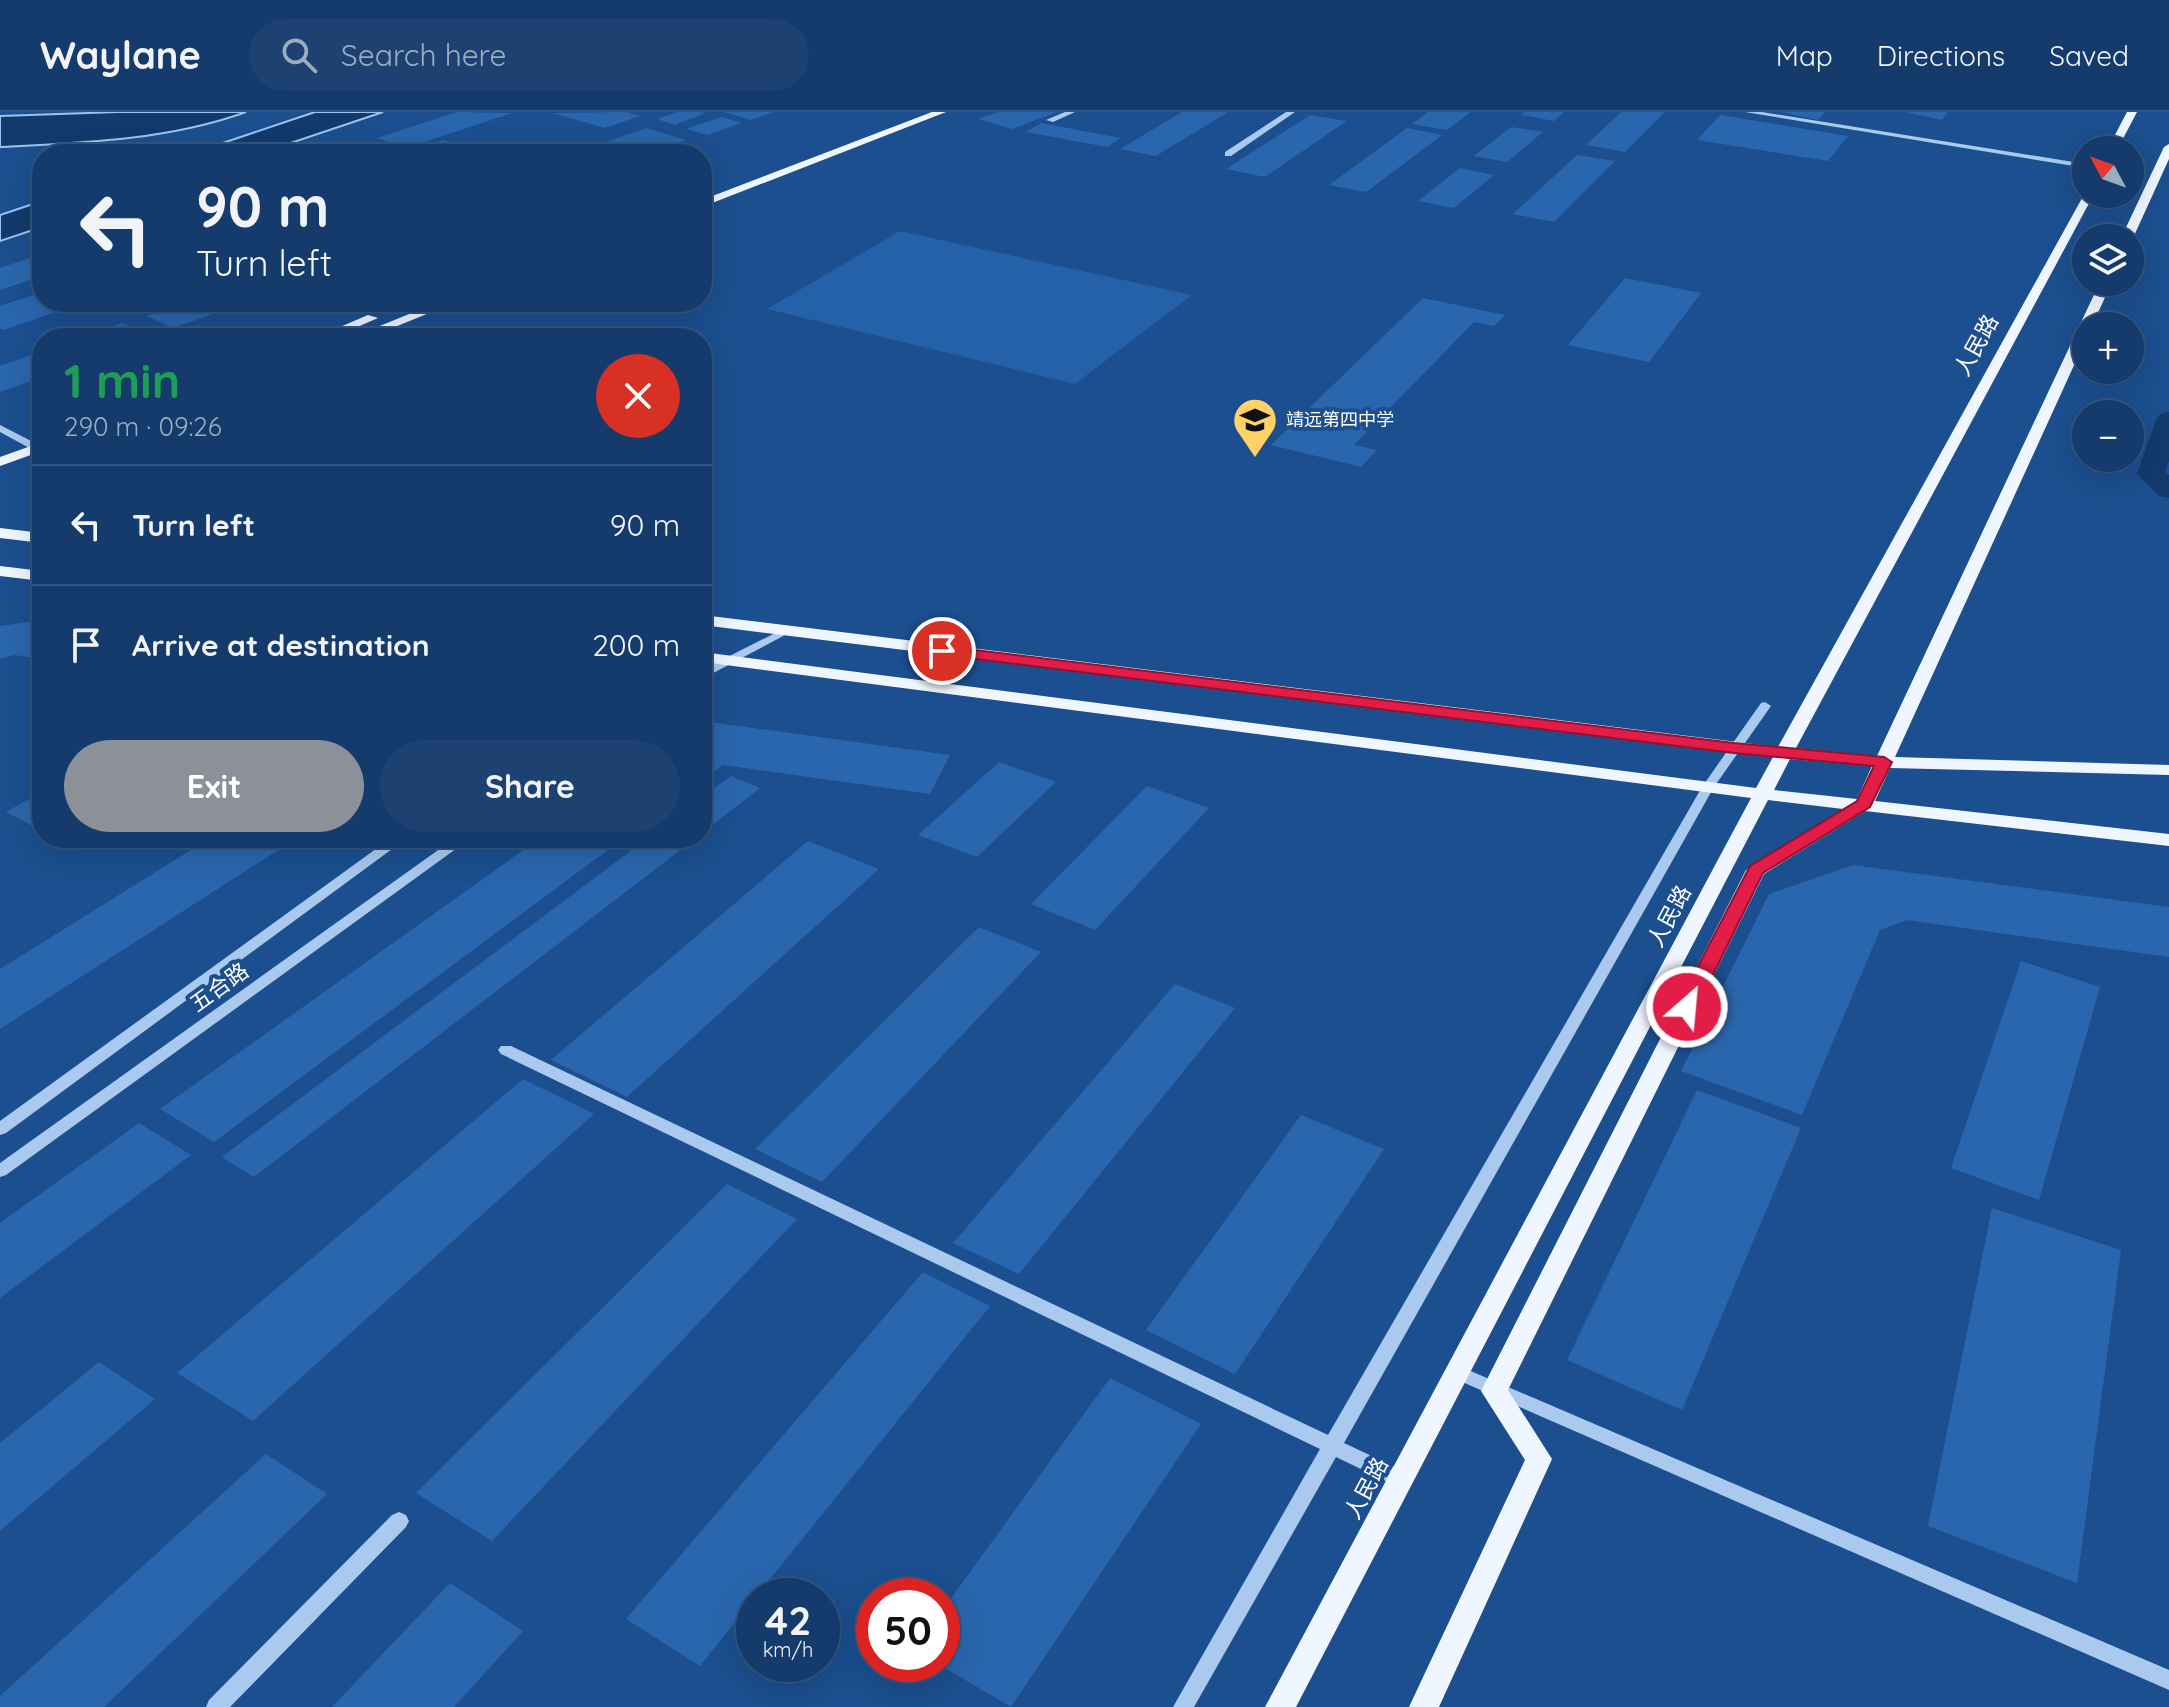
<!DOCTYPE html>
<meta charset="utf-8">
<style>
:root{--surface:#143b6b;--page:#1d4271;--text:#f1f3f6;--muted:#9dadc1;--line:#33557e;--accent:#8c9099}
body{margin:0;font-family:Quicksand,"Noto Sans SC",sans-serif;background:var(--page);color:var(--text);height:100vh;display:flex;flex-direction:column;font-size:30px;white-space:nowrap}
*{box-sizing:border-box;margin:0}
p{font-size:26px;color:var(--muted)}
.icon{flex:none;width:44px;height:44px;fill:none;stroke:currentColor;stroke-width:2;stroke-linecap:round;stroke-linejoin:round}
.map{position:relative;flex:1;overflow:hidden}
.side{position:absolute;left:32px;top:216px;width:680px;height:520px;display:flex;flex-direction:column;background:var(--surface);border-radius:32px;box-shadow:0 8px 32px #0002,0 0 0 2px var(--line)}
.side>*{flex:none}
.guide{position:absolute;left:32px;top:32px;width:680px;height:168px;border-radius:32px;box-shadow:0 8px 32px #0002,0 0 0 2px var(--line);background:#143b6b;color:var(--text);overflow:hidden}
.needle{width:52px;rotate:311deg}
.fabs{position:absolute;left:2072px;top:24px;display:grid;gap:16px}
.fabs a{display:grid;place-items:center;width:72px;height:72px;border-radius:50%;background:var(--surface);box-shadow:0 8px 32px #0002,0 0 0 2px var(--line);font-size:40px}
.speed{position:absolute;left:736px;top:1466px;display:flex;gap:16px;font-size:40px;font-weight:700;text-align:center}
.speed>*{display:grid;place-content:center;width:104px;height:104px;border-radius:50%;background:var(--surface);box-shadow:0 8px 32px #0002,0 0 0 2px var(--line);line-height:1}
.speed small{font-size:20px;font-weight:400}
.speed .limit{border:12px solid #d22;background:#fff;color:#111}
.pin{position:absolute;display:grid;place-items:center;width:68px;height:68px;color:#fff;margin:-34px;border:4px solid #fff;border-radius:50%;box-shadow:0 2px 8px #0007}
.me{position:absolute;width:88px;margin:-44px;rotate:27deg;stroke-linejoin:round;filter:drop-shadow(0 0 6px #0008)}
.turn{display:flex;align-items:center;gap:28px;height:168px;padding:0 32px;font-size:36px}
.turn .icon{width:104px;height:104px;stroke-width:2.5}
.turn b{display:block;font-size:56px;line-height:68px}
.round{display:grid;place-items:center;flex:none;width:84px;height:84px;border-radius:42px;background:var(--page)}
.head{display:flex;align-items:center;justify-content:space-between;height:136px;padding:0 32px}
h1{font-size:48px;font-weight:700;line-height:60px;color:#1e9e55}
.button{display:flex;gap:16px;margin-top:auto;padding:16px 32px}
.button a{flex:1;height:92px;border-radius:48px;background:var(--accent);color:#fff;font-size:32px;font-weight:700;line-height:92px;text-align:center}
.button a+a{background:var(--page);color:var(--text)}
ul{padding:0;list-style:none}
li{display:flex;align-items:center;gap:24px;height:120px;padding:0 32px;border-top:2px solid var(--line)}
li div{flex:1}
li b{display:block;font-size:30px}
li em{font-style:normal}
header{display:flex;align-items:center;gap:48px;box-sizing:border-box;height:112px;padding:0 40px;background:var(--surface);border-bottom:2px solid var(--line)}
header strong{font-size:38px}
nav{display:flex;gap:44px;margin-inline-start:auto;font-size:28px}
.search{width:560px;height:72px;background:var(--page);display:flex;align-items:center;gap:20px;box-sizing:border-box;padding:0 28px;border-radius:44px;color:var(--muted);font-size:30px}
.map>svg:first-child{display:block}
</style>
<header>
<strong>Waylane</strong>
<div class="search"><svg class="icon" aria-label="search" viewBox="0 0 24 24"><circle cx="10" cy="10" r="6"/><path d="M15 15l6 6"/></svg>Search here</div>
<nav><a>Map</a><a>Directions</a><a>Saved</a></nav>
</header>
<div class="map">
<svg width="2169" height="1595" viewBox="0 0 2169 1595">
<rect width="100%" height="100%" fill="#1b4f8f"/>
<path fill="#2461a8" d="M900,119L1192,183L1075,272L767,197Z"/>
<path fill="#123a6d" stroke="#9cc4f0" stroke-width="2" d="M118,0H246C169,28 82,31 0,35V4Z
M315,0H383L258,42H190Z
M42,89V115L0,129V103Z"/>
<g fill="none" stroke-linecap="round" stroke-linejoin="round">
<path fill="#123a6d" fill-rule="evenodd" d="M2169,300V349L2165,360L2169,363V386L2159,384L2137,362L2156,308L2160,302Z"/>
</g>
<path fill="#2a66ad" d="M457,0L512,1L406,36L377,26Z
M626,0L640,4L605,16L553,1Z
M678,0H701L706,1L675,13L657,7Z
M724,0H773L751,8Z
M998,0H1057L1012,17L978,7Z
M1182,0H1228L1156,44L1120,37Z
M1428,0H1471L1447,18L1412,12Z
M1525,0H1564L1554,9L1521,3Z
M1621,0H1665L1625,40L1586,33Z
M1781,0H1825L1818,8Z
M1905,0H1948L1942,8Z
M1310,3L1347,9L1265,65L1226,57Z
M1720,3L1848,24L1828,49L1697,28Z
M721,5L742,11L707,23L686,17Z
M1041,11L1121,26L1107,35L1026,20Z
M1511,15L1543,20L1507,50L1474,44Z
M646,16L686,28L647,42H573Z
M1407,16L1442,23L1366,80L1329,73Z
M443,28L483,41V42L409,39Z
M355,32L384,42H324V41Z
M1577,43L1615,49L1554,110L1513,102Z
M1460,56L1494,63L1454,96L1418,89Z
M42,142V164L0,178V156Z
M1625,166L1701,181L1649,250L1568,233Z
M42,180V190H84L4,218L0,216V194Z
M1423,186L1505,203L1494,214L1474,210L1354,333L1377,338L1361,355L1271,333Z
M185,190H246L173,216L146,204Z
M122,211L155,226H81Z
M42,239V265L0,280V254Z
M42,508V547L14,543L0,547V514Z
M702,610L703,609L950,643L930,682L723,653L702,668Z
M999,650L1056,670L977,745L918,723Z
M731,664L760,676L702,721V685Z
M1147,674L1209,696L1095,818L1031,792Z
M42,680V719L6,700Z
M210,726H297L0,917V857Z
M540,726H624L214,1030L160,997Z
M648,726H696L254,1065L222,1045Z
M808,729L879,757L627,985L551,948Z
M1853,753L2169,795V845L1907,808L1880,818L1802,1003L1681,959L1769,782Z
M979,815L1041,840L822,1070L755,1037Z
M2021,849L2100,875L2039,1088L1951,1056Z
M1175,872L1235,896L1019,1162L953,1131Z
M523,967L594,1002L253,1309L177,1261Z
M1697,978L1801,1016L1682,1298L1567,1248Z
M1301,1003L1384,1037L1235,1262L1146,1218Z
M139,1011L191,1043L0,1186V1111Z
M727,1072L797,1107L492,1429L416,1381Z
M1992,1096L2121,1138L2077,1471L1928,1414Z
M923,1160L990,1194L700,1554L626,1507Z
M99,1250L155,1287L0,1419V1331Z
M1110,1266L1201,1312L1011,1595L938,1552H942V1499Z
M266,1342L327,1382L104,1595H0V1584Z
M450,1471L523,1519L454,1595H332Z"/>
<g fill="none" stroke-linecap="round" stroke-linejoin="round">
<path fill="#a9c9ee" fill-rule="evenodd" d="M1065,0H1075L1053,10L1046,8Z
M1286,0H1295L1231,44H1225V40Z
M1745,0H1762L2086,52V56Z
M0,313L41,334L42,336L33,338L0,320Z
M783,517L787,518V522L702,567V558Z
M1765,590L1771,594L1714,675L1344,1331L1408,1361L1410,1367L1408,1373L1401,1375L1394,1373L1336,1345L1194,1595H1173L1320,1337L501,942L498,938L501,934H511L1328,1323L1702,675L1761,591Z
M391,726H407L6,1021L0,1023V1009Z
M455,726H471L6,1063L0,1065V1051Z
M1459,1254L2169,1558V1578L1453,1266L1450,1261L1453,1256Z
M399,1400L406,1403L409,1409L406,1415L230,1595H206L209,1588L392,1403Z"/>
<path fill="#f0f6ff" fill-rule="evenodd" d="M932,0H946L702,95V88Z
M2127,0H2137L2117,38H2107Z
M2169,32V47L2133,126L2130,129V126H2121L2164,35Z
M2086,79V82H2094L1796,636L1877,644L2100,170H2112L2092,214H2086V227L1895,645L2169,653V663L1890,656L1875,689L2169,722V734L1865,699L1764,762L1508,1278L1552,1347L1439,1595H1409L1525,1348L1481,1279L1746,758L1843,697L1768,688L1296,1595H1265L1751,686L702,550V540L1756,676L1773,645L702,513V503L1778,635ZM1790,647L1872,654L1857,687L1774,678Z
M439,190H456L368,226H350Z
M368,203L378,206L332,226H314Z
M42,330V339L0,354V345Z
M0,416L42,421V431L0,426Z
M0,454L42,459V469L0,464Z"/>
</g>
<path fill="#e11d48" stroke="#92132f" stroke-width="2" d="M942,534L1734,631L1884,645L1892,650L1870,695L1763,761L1697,895L1687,902L1677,895L1750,754L1857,689L1874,654L1734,641L936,542L934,539Z"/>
<defs>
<g id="school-pin" transform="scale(2.3)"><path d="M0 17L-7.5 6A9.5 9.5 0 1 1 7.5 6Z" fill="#ffd166" stroke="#1b4f8f"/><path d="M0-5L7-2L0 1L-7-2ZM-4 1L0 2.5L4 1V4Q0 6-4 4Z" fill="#111"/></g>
</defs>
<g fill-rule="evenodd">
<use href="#school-pin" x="1255" y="308"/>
</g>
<g text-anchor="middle" stroke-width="8" stroke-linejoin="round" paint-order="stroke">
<g font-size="18" fill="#fff" stroke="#1b4f8f" text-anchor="start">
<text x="1286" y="314">靖远第四中学</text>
</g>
<g font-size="22" fill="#fff" stroke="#1b4f8f">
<text transform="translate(1976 233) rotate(-61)" y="8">人民路</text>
<text transform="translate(1669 804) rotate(-62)" y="8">人民路</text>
<text transform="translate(219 875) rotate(-36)" y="8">五合路</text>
<text transform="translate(1366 1376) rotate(-62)" y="8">人民路</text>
</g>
</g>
</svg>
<div class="fabs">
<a><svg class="needle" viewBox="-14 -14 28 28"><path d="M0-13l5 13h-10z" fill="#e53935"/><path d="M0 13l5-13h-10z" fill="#9dadc1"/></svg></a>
<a><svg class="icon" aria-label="layers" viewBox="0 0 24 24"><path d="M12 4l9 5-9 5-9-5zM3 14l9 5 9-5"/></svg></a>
<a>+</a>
<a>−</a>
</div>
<div class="speed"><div>42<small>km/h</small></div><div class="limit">50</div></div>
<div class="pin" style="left:942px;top:539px;background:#d93025"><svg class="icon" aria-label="arrive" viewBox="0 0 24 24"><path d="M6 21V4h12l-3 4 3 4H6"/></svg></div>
<svg class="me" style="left:1687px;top:895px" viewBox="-20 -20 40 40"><circle r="17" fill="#e11d48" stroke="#fff" stroke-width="3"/><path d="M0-11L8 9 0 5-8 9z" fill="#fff"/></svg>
<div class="guide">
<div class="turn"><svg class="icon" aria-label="left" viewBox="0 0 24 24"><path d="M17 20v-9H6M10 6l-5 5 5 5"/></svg><div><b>90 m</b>Turn left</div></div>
</div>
<section class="side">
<div class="head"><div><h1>1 min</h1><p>290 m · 09:26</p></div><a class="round" style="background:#d93025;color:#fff"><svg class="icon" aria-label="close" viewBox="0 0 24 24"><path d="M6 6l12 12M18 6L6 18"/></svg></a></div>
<ul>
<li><svg class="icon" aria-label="left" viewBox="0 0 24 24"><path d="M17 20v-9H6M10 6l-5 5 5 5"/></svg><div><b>Turn left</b></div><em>90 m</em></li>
<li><svg class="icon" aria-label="arrive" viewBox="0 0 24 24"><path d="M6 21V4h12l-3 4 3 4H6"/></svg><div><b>Arrive at destination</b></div><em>200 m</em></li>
</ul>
<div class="button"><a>Exit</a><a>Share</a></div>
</section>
</div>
